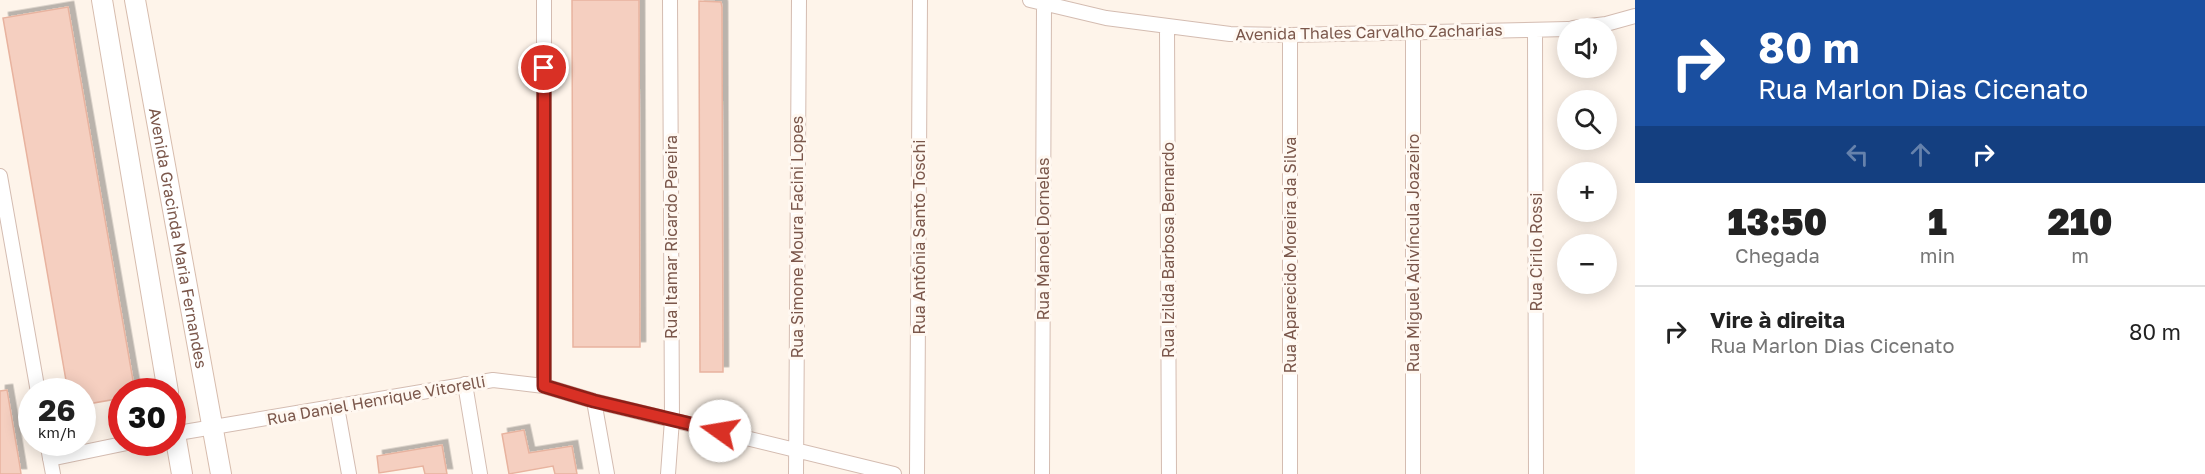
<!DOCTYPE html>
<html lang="pt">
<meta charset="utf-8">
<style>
:root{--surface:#fff;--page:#f2f2f2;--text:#222;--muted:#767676;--line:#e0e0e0}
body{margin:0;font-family:"Golos Text",sans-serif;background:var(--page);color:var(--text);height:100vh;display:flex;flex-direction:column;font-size:22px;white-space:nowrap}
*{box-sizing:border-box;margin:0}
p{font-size:20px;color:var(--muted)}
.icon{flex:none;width:33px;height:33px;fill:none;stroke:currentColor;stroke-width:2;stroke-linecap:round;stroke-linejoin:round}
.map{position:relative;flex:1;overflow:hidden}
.sheet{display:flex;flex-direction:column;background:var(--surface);width:570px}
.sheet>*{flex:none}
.guide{background:#1a4fa0;color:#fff;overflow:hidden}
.buttons{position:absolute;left:1557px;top:18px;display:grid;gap:12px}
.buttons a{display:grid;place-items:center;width:60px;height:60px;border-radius:50%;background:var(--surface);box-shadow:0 3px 15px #0003;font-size:30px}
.speed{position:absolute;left:18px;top:378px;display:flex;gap:12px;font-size:30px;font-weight:700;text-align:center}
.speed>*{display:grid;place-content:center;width:78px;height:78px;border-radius:50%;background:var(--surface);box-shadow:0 3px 15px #0003;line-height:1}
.speed small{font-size:15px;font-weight:400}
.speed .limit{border:9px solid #d22;background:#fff;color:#111}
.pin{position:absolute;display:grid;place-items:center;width:51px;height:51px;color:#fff;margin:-26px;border:3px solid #fff;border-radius:50%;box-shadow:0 2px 6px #0007}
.me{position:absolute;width:66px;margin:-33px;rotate:283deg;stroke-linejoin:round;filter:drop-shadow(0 0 4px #0008)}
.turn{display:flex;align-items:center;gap:21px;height:126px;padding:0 24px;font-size:27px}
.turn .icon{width:78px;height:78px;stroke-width:2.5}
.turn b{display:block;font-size:42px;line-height:51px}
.lanes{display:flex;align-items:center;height:57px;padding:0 24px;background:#0003;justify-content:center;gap:30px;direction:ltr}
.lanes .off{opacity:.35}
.eta{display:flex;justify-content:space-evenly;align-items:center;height:102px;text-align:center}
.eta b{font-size:36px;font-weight:800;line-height:42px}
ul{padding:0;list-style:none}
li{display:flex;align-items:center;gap:18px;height:90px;padding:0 24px;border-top:2px solid var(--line)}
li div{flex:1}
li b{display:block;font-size:22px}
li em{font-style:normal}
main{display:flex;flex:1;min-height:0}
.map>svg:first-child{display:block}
</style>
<main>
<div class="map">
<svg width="1635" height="474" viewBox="0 0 1635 474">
<defs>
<filter id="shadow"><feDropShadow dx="5.5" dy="-5.5" stdDeviation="0" flood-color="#0004"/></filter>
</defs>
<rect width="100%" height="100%" fill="#fef4ea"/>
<path fill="#f5cfc0" stroke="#e8b39f" stroke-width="1.5" filter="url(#shadow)" d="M572,0H639L640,347H573Z
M699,1L721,2L722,7L723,372H700Z
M68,7L135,392H122V398L82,405V392H68L3,18Z
M7,390L20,467L21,474H0V391Z
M524,430L529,453L572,446L577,474H555L553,466L509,474L502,434Z
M442,445L447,474H425L423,466L379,473L377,456Z"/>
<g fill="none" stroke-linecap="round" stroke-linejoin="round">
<g stroke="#d4bcb1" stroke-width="16">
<path id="street" d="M544,0V386
M1030,0L1106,18L1230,34L1290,35L1568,29
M1167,27L1169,474
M1573,28L1606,24L1635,16
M1535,30L1536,474
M1413,32V474
M1290,35V474
M0,176L38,392
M465,384L480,474
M594,401L607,474
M337,407L349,474
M172,434L493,380L544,386L594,401L894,474
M47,442L53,474
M50,459L132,442
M668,474L672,420L670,0
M796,474L799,0
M917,474L920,0
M1042,474L1044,4"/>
</g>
<g stroke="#d7bcad" stroke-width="22">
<g id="secondary">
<path d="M102,0L168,392"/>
<path id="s1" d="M135,0L221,474"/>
<path d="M172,417L182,474"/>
</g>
</g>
<use href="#street" stroke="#fff" stroke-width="14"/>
<use href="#secondary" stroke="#fff" stroke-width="20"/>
</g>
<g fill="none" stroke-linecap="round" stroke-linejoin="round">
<g stroke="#8d1f18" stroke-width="15">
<path id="route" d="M544,68V386L594,401L720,431"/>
</g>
<use href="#route" stroke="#d93025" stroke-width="10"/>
</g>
<g text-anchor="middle" stroke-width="6" stroke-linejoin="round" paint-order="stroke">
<g font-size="16" fill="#7b574b" stroke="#fff8f1">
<text transform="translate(1369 32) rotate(-1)" y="6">Avenida Thales Carvalho Zacharias</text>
<text dy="6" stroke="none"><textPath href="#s1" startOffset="242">Avenida Gracinda Maria Fernandes</textPath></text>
<text transform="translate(671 237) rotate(-90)" y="6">Rua Itamar Ricardo Pereira</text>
<text transform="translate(797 237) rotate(-90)" y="6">Rua Simone Moura Facini Lopes</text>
<text transform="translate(919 237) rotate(-90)" y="6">Rua Antônia Santo Toschi</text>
<text transform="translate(1043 239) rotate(-90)" y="6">Rua Manoel Dornelas</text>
<text transform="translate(1168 250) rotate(-90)" y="6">Rua Izilda Barbosa Bernardo</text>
<text transform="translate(1536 252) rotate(-90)" y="6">Rua Cirilo Rossi</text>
<text transform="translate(1413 253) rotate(-90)" y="6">Rua Miguel Adivíncula Joazeiro</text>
<text transform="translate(1290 255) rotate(-90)" y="6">Rua Aparecido Moreira da Silva</text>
<text transform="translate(376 400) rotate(-10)" y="6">Rua Daniel Henrique Vitorelli</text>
</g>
</g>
</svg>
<div class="buttons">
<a><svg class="icon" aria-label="sound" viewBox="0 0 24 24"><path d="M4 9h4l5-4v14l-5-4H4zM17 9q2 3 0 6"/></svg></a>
<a><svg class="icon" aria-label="search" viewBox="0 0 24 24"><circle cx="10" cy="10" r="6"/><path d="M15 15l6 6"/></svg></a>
<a>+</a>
<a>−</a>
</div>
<div class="speed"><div>26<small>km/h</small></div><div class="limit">30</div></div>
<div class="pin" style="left:544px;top:68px;background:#d93025"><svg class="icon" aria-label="arrive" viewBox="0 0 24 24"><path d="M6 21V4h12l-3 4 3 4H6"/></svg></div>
<svg class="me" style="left:720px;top:431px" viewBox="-20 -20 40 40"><circle r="19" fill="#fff"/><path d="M0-13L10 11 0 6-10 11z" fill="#d93025"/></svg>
</div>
<section class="sheet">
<div class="guide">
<div class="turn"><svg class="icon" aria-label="right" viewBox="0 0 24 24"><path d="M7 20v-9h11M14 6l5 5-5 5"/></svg><div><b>80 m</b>Rua Marlon Dias Cicenato</div></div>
<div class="lanes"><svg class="icon off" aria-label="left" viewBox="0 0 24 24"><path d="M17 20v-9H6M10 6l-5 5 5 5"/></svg><svg class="icon off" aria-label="ahead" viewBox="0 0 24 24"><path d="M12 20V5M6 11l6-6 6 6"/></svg><svg class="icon" aria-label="right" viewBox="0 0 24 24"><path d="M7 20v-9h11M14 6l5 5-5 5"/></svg></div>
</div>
<div class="eta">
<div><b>13:50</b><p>Chegada</p></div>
<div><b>1</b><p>min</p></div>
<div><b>210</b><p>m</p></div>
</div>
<ul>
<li><svg class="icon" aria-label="right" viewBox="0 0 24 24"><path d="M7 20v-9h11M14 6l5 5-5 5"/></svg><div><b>Vire à direita</b><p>Rua Marlon Dias Cicenato</p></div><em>80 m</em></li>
</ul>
</section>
</main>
